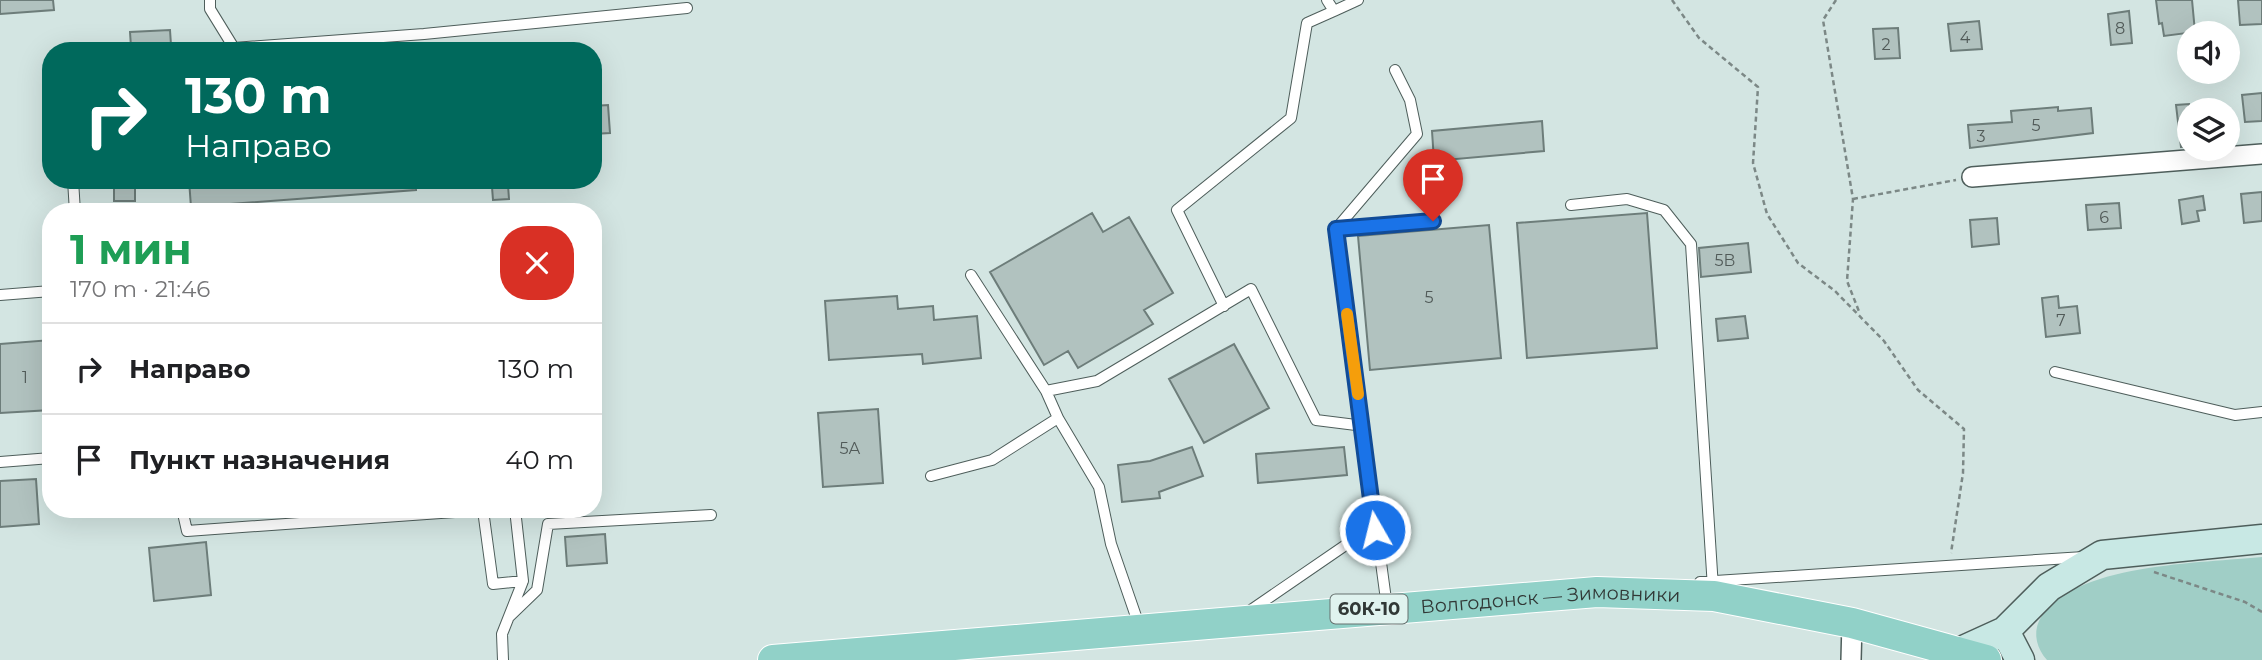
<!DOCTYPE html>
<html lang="ru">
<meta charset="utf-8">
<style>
:root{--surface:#fff;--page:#f6f6f6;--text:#202124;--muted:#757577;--line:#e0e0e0}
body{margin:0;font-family:Montserrat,sans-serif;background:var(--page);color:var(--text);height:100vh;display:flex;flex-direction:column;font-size:26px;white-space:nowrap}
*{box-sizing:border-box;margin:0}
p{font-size:23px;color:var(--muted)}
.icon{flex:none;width:38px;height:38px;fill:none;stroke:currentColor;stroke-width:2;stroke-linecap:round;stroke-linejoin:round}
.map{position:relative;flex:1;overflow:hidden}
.details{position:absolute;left:42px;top:203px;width:560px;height:315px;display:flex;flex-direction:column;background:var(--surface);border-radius:28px;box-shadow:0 7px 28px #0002}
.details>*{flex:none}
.hud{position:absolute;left:42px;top:42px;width:560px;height:147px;border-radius:28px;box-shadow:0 7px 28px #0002;background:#00695c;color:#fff;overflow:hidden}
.fabs{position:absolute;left:2177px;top:21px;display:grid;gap:14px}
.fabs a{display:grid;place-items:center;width:63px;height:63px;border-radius:50%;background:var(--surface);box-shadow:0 7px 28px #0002;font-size:35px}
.pin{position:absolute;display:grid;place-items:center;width:60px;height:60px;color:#fff;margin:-72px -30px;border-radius:50% 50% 50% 0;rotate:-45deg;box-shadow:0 0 7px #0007}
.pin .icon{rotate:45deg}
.me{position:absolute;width:77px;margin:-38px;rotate:352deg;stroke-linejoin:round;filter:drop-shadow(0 0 5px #0008)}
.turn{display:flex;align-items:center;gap:24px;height:147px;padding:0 28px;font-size:32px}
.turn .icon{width:91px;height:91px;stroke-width:2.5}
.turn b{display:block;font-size:49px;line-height:60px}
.round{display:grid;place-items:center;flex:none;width:74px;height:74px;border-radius:28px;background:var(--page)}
.summary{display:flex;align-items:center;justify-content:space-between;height:119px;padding:0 28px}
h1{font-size:42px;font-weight:700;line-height:52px;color:#1e9e55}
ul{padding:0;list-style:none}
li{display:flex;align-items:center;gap:21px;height:91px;padding:0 28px;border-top:2px solid var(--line)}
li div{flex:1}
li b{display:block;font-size:26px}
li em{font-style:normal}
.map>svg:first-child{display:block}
</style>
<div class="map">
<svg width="2262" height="660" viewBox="0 0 2262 660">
<rect width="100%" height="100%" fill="#d3e5e2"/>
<path fill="#a0cec6" d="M2262,557V660H2047C2037,649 2033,634 2039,621C2067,563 2206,563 2262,557Z"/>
<path fill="#b1c2bf" stroke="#6d7d7a" stroke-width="2" d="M0,0H53L54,10L0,14Z
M2156,0H2192L2195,32L2164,36L2162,23L2159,24Z
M2238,0H2262V24L2240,25Z
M2129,11L2132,43L2111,45L2108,14Z
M1979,21L1982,49L1951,51L1948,24Z
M1898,28L1900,58L1875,59L1873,29Z
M170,30L171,45L131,47L130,32Z
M2262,93V121L2245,122L2242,95Z
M2189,104V147H2181L2176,105Z
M608,105L610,133L593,134V106Z
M2058,107V111L2091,108L2093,133L1970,148L1968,125L2012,122L2011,111Z
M1542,121L1544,151L1434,161L1432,131Z
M114,180H135V201H114Z
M189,180H416V190L191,207Z
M508,185L509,199L493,200L492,187Z
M2262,192V221L2244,223L2241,194Z
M2203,196L2205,210L2197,211L2199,221L2182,224L2179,200Z
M2119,203L2121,228L2088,230L2086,205Z
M1092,213L1103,232L1129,217L1173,293L1144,310L1153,324L1078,368L1068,351L1044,365L990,272Z
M1647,213L1657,348L1527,358L1517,223Z
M1997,218L1999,244L1972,247L1970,220Z
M1489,225L1501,358L1370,370L1358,236Z
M1748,243L1751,272L1701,277L1699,248Z
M897,296L898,309L933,306L934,320L977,316L981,358L923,364L922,354L829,360L825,301Z
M2058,296L2059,308L2077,306L2080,333L2046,337L2042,298Z
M1745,316L1748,338L1718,341L1716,319Z
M51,340V410L0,413V344Z
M1234,344L1269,408L1204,443L1169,379Z
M878,409L883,483L823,487L818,413Z
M1192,447L1203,476L1159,492L1160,498L1122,502L1118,465L1150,461Z
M1344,447L1347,475L1258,483L1256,454Z
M36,479L39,524L0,527V481Z
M605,534L607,563L567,566L565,537Z
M206,542L211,595L154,601L149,548Z"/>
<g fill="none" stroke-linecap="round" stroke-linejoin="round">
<g stroke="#4e5e5b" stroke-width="12">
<path id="lane" d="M210,0V9L234,48L424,34L687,8
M1327,0L1334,11L1358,0
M73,180L75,212
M1571,205L1627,199L1664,210L1691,244L1713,588
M436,212H462
M1336,229L1417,134L1410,100L1395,70
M0,295L51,291
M1224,306L1177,210L1291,118L1307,23L1334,11
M2055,372L2235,415L2262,412
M1046,391L1097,381L1251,289L1316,420L1364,426
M1058,418L1099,487L1111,544L1140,628
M0,462L51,458
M931,476L992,460L1058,418L1046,391L971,275
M182,509L187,531L483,510L493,584L523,581
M1700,582L2084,557
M1387,607L1336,229L1433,221
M1248,612L1353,540L1371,505
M509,617L537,590L548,524L711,515
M503,660L502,634L523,581L515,509"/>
</g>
<g stroke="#4e5e5b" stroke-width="22">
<path id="street" d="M1972,177L2262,154
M1851,660L1852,623"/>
</g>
<g stroke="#4e5e5b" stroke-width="31">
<path id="secondary" d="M2005,631L2020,660
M1961,651L2005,631L2049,587L2102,555L2262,539"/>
</g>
<g stroke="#fff" stroke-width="32">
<g id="primary">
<path id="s1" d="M773,660L1597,592L1714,596L1852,623L1986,660"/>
</g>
</g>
<path stroke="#7c8886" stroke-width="2.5" stroke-dasharray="5 3.5" stroke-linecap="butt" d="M1672,0L1699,38L1758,87L1753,163L1767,214L1798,263L1835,291L1884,341L1918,390L1964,429L1963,473L1951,553
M1836,0L1823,20L1853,199L1847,281L1860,314
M1853,199L1956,180
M2154,572L2245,602L2262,612"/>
<use href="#lane" stroke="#fff" stroke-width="10"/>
<use href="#street" stroke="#fff" stroke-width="19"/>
<use href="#secondary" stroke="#c8e8e4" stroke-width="28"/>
<use href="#primary" stroke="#91d1c8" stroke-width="30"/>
</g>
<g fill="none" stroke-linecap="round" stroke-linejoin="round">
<g stroke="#114b97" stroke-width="18">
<path id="route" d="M1375,530L1336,229L1433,221"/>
</g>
<use href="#route" stroke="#1a73e8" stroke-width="12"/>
<path stroke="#f59e0b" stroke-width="12" d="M1347,314L1358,394"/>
</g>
<g text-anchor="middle" stroke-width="5" stroke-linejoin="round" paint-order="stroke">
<g font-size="16" fill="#515a58">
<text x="2120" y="34">8</text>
<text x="1965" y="43">4</text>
<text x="1886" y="50">2</text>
<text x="2036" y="131">5</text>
<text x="1981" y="142">3</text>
<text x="2104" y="223">6</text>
<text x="1725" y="266">5В</text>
<text x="1429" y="303">5</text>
<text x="2061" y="326">7</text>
<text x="25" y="383">1</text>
<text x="850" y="454">5А</text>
</g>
<rect fill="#e0f3ef" stroke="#66706e" stroke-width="2" x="1330.5" y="594.5" width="77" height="29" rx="5"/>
<g font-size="18" font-weight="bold" fill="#313836">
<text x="1369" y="615">60К-10</text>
</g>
<g font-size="19" fill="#313836" stroke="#e0f3ef">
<text dy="7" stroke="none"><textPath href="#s1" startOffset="780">Волгодонск — Зимовники</textPath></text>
</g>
</g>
</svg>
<div class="fabs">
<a><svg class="icon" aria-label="sound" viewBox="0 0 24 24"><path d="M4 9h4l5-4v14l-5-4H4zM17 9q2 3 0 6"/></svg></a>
<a><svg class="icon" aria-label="layers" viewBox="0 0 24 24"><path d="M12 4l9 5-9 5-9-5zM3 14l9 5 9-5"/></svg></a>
</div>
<div class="pin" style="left:1433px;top:221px;background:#d93025"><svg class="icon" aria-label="arrive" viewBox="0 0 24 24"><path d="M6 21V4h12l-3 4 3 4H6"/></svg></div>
<svg class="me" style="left:1375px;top:530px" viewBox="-20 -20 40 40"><circle r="17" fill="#1a73e8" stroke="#fff" stroke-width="3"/><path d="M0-11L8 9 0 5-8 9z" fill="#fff"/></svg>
<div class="hud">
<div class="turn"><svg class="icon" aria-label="right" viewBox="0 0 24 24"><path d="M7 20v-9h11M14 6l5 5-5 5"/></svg><div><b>130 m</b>Направо</div></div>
</div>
<section class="details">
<div class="summary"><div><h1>1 мин</h1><p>170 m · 21:46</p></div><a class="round" style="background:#d93025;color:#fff"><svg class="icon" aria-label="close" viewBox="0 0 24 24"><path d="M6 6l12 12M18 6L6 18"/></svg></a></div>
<ul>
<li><svg class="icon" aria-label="right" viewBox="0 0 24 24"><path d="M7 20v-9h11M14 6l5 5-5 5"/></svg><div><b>Направо</b></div><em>130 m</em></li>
<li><svg class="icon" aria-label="arrive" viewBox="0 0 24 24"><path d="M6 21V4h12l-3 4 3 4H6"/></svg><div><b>Пункт назначения</b></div><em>40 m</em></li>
</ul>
</section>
</div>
